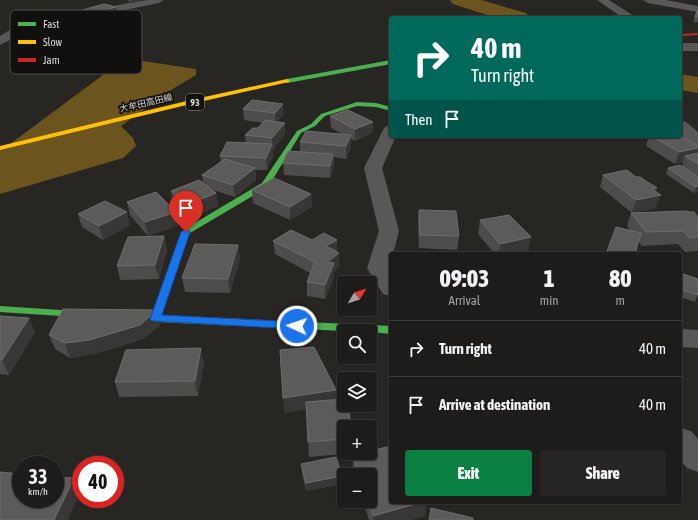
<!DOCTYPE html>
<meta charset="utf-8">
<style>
:root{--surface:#1e1c1a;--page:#262523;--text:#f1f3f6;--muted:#a1a1a2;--line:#3c3a39;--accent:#0b8043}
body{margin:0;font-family:"Asap Condensed","Noto Sans JP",sans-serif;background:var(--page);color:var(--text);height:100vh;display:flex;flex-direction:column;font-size:15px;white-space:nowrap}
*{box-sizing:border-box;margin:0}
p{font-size:13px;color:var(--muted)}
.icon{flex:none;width:22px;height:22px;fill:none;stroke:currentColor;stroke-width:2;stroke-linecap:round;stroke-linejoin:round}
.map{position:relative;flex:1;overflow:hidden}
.sheet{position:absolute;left:389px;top:252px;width:293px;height:252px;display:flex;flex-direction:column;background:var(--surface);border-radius:4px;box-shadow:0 1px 3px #0004,0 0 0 1px var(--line)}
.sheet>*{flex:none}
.guide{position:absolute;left:389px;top:16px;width:293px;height:122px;border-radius:4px;box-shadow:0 1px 3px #0004,0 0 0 1px var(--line);background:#00695c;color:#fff;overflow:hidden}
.needle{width:26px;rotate:51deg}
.fabs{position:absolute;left:337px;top:276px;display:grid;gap:8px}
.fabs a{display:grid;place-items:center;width:40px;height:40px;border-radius:4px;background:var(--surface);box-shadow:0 1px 3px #0004,0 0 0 1px var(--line);font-size:20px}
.speed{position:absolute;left:12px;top:456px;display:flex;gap:8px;font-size:20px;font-weight:700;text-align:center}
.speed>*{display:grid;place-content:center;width:52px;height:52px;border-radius:50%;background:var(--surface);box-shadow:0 1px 3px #0004,0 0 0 1px var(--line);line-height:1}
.speed small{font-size:10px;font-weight:400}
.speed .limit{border:6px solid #d22;background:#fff;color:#111}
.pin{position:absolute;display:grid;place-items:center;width:34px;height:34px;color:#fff;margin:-41px -17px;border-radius:50% 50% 50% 0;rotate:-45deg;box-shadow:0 0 4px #0007}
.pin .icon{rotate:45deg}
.me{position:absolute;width:44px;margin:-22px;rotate:273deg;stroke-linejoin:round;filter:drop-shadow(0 0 3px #0008)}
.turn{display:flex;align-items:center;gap:14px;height:84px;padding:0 16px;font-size:18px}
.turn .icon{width:52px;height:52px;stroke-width:2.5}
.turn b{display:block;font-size:28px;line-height:34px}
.then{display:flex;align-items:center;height:38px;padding:0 16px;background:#0003;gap:8px;font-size:15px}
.eta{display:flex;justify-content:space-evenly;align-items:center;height:68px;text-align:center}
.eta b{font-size:24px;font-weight:800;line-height:28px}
.button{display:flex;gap:8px;margin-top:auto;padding:8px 16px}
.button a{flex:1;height:46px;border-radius:4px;background:var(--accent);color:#fff;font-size:16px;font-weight:800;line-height:46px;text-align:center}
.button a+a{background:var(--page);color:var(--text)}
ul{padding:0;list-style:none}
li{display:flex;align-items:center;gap:12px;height:56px;padding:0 16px;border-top:1px solid var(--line)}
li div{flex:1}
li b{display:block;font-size:15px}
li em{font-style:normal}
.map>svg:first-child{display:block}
</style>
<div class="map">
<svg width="698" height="520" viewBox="0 0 698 520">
<rect width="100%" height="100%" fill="#282623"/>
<path fill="#6b541d" d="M130,59L196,69V75L171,90L121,126L133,138L136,146L123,158L0,194V148L10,144L115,66Z"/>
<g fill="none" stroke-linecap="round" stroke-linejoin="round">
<path fill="#6b541d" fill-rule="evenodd" d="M450,0H481L526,13L529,18H496L453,4Z
M680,74L698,77V93L680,90Z"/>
<path fill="#595857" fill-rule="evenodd" d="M143,0H164L159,3L55,24L21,34L0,45V36L13,28L50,19Z
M597,0H609L637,18H623Z
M643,0H666L698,6V12L648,3Z
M680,43H698V51H680Z
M680,120L686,122L698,132V146L692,145L680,134Z
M391,125V136H396L382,168L399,231L393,254H391L389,268L391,271V296L383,294L367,268L379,231L364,168L383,130L385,127Z
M680,329L698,330V348L680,347Z
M680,428L691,431L698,439V472L687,468L680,460Z"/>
<path fill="#4caf50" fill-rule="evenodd" d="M391,60V64L287,83L284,81L287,79Z
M357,102L376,103L391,107V111L376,107L357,106L325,116L315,126L301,133L268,187L190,233L161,315L391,326V334L370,332V331H344L155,322L125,319L124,317L125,315L129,314L152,315L183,230L262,183L297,131L311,124L321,114Z
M0,306L91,312L95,313L96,315L95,317L91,318L0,312Z"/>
<path fill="#ffc107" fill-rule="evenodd" d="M287,79L290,81L289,82L195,103L0,150V146L195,99Z"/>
<path fill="#c62828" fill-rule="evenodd" d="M698,33V35L680,36V34Z"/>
</g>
<path fill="#4d4c4b" d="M127,0H148L131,3Z
M116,7L118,16L93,23L81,20L79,11Z
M698,7V22H693Z
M33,19L69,26L78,27L79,32L107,31L109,41L92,50L70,47L69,42L64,45L39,42L36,32L40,31L35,28Z
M252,100L283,115L277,122L285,134L273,150H272L273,156L267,170H255L256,180L235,197L213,190L216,193L218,206L189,218L173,204L171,191L203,183L202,175L221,162L220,156L246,143L245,135L258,128L263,123L244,120L243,109Z
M330,116L373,122L372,133L355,141L351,139V147L346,159L334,157V166L330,178L284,175L283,163L300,152V142L344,135L331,128Z
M604,136H622L606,138Z
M649,136H680L698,146V192L694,193L666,174L668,168L682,167L683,162L675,164L646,146Z
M603,175L636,177L656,191V208L632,213L600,187Z
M252,190L311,194L312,207L290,220L253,203Z
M127,202L178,225L148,236L130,215Z
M419,210L459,236L457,250L419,248L418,223Z
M689,212L698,217V251L685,252L678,244L642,246L627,226L631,213Z
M78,214L130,225L103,240L82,227Z
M480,220L531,237L528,251L514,254H495L478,234Z
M164,236L167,250L159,279L120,280L117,266Z
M273,241L337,252L339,267L334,271V277L325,299L307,296V282L310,273L275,254Z
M238,245L240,259L230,293L185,292L182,278Z
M680,273L698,294L695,302L680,297Z
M0,316L35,332L9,375L0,374Z
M160,325L143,339L94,354L70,358L55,349L49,335Z
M204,363L198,396L119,397L115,382Z
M336,390V399L344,427V453H353L309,457L306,409L284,413Z
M353,455L425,516L410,520H369L363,501H370V475H354L353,470Z
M301,464L342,476V484L306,491L302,472Z"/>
<path fill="#383735" d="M131,0H148L131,3Z
M116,7L118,16L93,23L91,14Z
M67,19L69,28L45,33L43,24Z
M78,27L80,36L68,38L69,42L64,45L61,35Z
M107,31L109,41L92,50L90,40Z
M283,104V115L275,124V113Z
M373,122L372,133L355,141V129Z
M285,123V134L273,150L272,138Z
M351,135V147L346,159V146Z
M272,144L273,156L267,170L266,158Z
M698,148V155L685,156L683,162L675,164L679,152Z
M333,154L334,166L330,178V166Z
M255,168L256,180L235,197L233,185Z
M698,186V192L694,193L696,187Z
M657,188L654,196L661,195L656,208L632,213L636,200L652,189Z
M216,193L218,206L189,218L187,205Z
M311,194L312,207L290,220V207Z
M127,212L130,225L103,240L99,226Z
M176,212L178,225L148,236L145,222Z
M164,236L167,250L159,279L155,265Z
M531,237L528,251L514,254H499L500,244Z
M337,240V254L326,246Z
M238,245L240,259L230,293L228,279Z
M339,253V267L334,271V277L325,299V285L327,262Z
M157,310L160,325L143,339L94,354L70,358L65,343Z
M29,318L35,332L9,375L2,360Z
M201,348L204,363L198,396L195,381Z
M336,390V404L284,413L283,398Z
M342,476V484L306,491V483Z
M74,478L80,493L68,520H54Z
M423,502H426L425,516L410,520H373V516Z"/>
<path fill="#5c5b5a" stroke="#706e6d" d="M104,4L116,7L91,14L79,11Z
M697,11H698V17H695Z
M252,100L283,104L275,113L243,109Z
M348,110L373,122L355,129L330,116Z
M265,120L285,123L272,138L245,135L253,128H258Z
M306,131L351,135L346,146L300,142Z
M652,136H680L698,146V148L679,152Z
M227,142L272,144L266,158L220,156Z
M288,151L333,154L330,166L283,163Z
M698,153V164L685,156Z
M225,159L255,168L233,185L202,175Z
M680,165L698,177V186L696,187L668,168Z
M627,170L636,177H640L657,188L652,189L661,195L636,200L603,175Z
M274,178L311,194L290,207L252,190Z
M199,180L216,193L187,205L171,191Z
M156,192L176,212L145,222L127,202Z
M105,201L127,212L99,226L78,214Z
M419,210L456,211L459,236L420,235Z
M687,211L689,212H694L698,217V237L690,238L683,231L646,232L631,213Z
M509,215L531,237L500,244L480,220Z
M616,227L641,233L635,254H606Z
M291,230L312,240L324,233L337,240L326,246L339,253L327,262L334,263L325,285L307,282L315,262L273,241Z
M164,236L155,265L117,266L128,237Z
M195,244L238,245L228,279L182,278Z
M680,273L698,279V295L680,289Z
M63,309L157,310L140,325L89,340L65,343L49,335Z
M0,316L29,318L2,360H0Z
M314,347L336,390L283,398L280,350Z
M201,348L195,381L115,382L126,350Z
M344,399V405H348L351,427H344V439L308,442L306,402Z
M391,446V502H423L373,516L368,501H370V475H359L353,455L360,453H370V451Z
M336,457L342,476L306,483L301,464Z
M0,472L21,474V499H55V477L74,478L54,520H0Z
M431,508L473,518V520H429Z"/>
<path fill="#1a73e8" stroke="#114b97" d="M186,229L190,232L162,315L297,322L300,323L302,326L300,328L297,329L152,321L150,319L181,232Z"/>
<g text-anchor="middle" stroke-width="3.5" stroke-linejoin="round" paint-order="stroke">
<g font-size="9" fill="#d8d6d3" stroke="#11100e">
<text transform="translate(146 103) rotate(-13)" y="3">大牟田高田線</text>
</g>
<rect fill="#11100e" stroke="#9c9b98" stroke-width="1" x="186" y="94" width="18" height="16" rx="3"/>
<g font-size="10" font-weight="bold" fill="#d8d6d3">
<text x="195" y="106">93</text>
</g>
</g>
<rect x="10" y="10" width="132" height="64" rx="6" fill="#11100e" stroke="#4d4b49" stroke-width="1"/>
<rect x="18" y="22" width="18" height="4" fill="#4caf50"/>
<rect x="18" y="40" width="18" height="4" fill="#ffc107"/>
<rect x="18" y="58" width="18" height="4" fill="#c62828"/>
<g font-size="11" fill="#d8d6d3">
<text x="43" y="28">Fast</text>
<text x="43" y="46">Slow</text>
<text x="43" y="64">Jam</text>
</g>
</svg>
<div class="fabs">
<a><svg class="needle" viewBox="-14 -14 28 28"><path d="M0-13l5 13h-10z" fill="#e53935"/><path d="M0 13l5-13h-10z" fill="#a1a1a2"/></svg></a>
<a><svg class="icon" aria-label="search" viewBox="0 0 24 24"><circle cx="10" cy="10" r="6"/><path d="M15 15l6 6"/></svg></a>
<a><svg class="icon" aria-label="layers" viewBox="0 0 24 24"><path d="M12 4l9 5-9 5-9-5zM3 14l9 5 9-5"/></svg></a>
<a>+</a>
<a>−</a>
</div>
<div class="speed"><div>33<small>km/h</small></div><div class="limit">40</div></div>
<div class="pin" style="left:186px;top:232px;background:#d93025"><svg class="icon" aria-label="arrive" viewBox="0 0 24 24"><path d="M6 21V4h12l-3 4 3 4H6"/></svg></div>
<svg class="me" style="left:297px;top:326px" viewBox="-20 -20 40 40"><circle r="17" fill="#1a73e8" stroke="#fff" stroke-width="3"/><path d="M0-11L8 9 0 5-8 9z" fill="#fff"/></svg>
<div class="guide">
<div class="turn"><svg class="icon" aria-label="right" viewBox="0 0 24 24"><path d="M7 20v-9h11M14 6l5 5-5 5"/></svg><div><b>40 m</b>Turn right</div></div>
<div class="then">Then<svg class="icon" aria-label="arrive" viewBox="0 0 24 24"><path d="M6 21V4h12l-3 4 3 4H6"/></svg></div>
</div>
<section class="sheet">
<div class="eta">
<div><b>09:03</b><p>Arrival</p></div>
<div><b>1</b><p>min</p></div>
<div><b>80</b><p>m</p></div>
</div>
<ul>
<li><svg class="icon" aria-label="right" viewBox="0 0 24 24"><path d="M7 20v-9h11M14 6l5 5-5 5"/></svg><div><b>Turn right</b></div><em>40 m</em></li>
<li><svg class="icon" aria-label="arrive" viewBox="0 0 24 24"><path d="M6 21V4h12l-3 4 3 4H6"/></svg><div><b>Arrive at destination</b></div><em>40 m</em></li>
</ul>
<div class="button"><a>Exit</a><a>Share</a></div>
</section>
</div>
